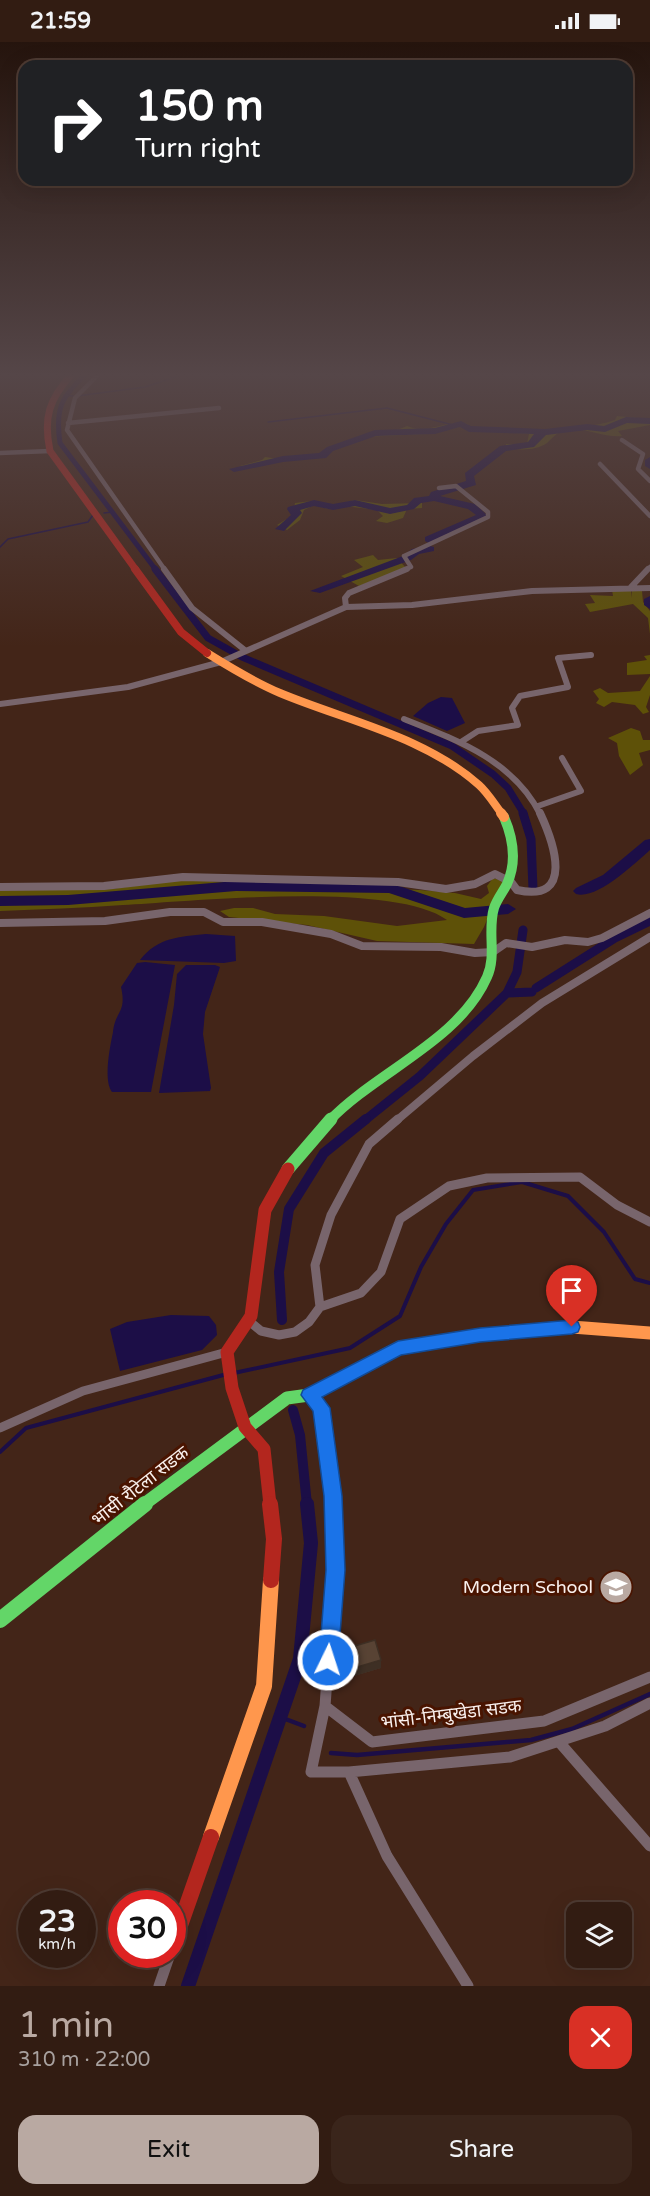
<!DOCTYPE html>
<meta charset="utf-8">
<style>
:root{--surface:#321c12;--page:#3a251b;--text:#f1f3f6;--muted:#a8a19f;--line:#4d3a32;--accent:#b9a9a2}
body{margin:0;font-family:"Varela Round","Noto Sans Devanagari",sans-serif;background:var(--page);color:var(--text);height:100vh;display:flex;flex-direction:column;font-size:22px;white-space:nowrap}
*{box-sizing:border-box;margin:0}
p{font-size:20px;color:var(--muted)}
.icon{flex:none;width:33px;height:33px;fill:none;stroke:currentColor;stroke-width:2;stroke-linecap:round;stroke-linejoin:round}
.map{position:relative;height:1944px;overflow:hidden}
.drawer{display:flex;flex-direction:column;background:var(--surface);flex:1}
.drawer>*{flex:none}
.guide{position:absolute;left:18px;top:18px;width:615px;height:126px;border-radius:18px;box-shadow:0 6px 24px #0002,0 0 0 2px var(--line);background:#202124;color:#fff;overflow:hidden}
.fabs{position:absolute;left:566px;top:1860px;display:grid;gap:12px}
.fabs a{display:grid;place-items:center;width:66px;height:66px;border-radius:12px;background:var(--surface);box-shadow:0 6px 24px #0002,0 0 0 2px var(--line);font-size:30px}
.speed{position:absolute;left:18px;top:1848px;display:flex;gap:12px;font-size:30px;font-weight:700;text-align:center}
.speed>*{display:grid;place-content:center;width:78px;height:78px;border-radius:50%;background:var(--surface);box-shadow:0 6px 24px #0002,0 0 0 2px var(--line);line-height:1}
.speed small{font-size:15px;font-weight:400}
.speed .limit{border:9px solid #d22;background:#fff;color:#111}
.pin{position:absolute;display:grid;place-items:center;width:51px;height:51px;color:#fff;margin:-62px -26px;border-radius:50% 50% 50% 0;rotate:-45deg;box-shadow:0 0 6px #0007}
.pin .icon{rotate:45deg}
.me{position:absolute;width:66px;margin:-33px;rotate:4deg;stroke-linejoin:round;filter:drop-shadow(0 0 4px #0008)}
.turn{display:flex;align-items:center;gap:21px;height:126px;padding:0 18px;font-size:27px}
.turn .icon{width:78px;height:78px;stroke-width:2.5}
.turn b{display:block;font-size:42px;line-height:51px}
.round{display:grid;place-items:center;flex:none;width:63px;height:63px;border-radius:18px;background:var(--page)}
.summary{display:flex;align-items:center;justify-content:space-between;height:102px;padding:0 18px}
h1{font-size:36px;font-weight:600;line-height:45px;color:var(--accent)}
.button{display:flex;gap:12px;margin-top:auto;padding:12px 18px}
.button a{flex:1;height:69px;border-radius:18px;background:var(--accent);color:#111;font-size:24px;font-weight:600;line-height:69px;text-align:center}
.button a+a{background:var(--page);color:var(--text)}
.status{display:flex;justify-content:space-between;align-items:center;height:42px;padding:0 30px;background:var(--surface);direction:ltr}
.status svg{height:16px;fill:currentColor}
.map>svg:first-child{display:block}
</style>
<div class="status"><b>21:59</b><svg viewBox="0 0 49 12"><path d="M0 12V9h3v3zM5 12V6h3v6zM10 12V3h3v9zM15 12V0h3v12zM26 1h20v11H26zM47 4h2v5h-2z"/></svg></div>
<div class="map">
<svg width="650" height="1944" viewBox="0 0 650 1944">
<rect width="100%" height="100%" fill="#432518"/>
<path fill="#5e5108" d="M617,374L650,377V383L618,389L622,394C602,396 584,383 562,389C557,391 551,397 547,401C535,409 520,408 506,406V402H527L529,392L468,388L460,385L429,392L361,395C376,390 393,391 407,384C428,393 447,377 468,382L469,385C510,387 577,391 615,378Z
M311,413L313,416L285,418L245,427L240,424L262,418L265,415L279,417L287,414Z
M355,458L382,462L422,461V466L407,467L403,476L387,481L376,479L383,474L377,468L345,464L328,467L314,463L304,468L300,478L287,488L277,483L293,473L295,461L312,459L335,463Z
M373,513L378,518L397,516L406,526L359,544L341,534L363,525L354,518Z
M612,548H631L632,556V548L642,549L643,560L650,569V592L648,576L633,562L590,570L585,562L595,561L590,553L613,554Z
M650,613V632L627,633V621L647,618L644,614Z
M650,634V653L646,665L649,670L643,672L635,663L612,660L604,665L596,661L599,657L593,649L600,646L608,651L640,649Z
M631,686L640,689L643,698H650V708L639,711L643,723L630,733L619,714L617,701L608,696Z
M493,836L503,839L484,885L474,902L377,899L307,883L229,875L220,869L234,866H253L275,872L324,874L397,884L447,878C393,839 194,859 123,863C82,866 41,867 0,869V848L111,847L172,839H208L420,848L455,851L481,857L489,851L487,844Z"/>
<path fill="#1c0e47" d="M441,655L452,656L465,681L447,689L413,674L428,661Z
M206,892L235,894L236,919L224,921L140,918C158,895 179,895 206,892Z
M145,920L175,923L151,1050H112C103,1038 110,1005 113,990C115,969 127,971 121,945L137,921Z
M186,923H215L220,925L205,970L203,992L211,1046L210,1049L159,1051L174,963L177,932Z
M171,1273L209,1274L216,1283L217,1293L202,1308L120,1329L110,1287L127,1280Z"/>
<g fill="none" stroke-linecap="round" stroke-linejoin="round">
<path stroke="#1c0e47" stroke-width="1.5" d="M64,353L73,354
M77,354L145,345L184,332
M268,380L387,366L453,383
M104,471L112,470
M0,505L8,497L88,480L93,473"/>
<path stroke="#1c0e47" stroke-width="4" d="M234,1331L350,1306L400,1274L421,1225L446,1182L473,1148L522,1140L568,1154L604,1190L635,1237L650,1241
M0,1410L26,1386L227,1332"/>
<path stroke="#1c0e47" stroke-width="4.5" d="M280,1675L304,1684
M331,1711L357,1713L531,1698L572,1687L650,1652"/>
<path stroke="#1c0e47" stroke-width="5" d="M86,332C61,355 55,367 60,401L156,528"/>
<path stroke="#1c0e47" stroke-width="7" d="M155,527L208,596L242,615L452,704L493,732L508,746L524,772"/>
<path stroke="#1c0e47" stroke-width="9" d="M523,771L531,797L533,847
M536,946L615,896L650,879
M507,951L532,950
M364,1079L420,1034L507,951L517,930L523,888"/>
<path stroke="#1c0e47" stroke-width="10" d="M282,1278L279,1230L289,1167L324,1111L366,1077
M293,1368L300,1393L307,1463"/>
<path stroke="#1c0e47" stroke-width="14" d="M188,1944L300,1617L311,1501L307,1462"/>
<path fill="#1c0e47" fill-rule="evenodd" d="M626,375L650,376V382L627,381L605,390L587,388L546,393L534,405L506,409L474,434L476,443L440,454L475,462L487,473L484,478L430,502L425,499V495L476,473L468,467L434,459L421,461L414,467L390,472L355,464L333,468L314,464L300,468L302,471L284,489L275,487L291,473L287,467L288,465L314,458L333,462L355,458L390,466L407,463L414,456L429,454L431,450L466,439L465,431L500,404L528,400L534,392L469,390L460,385L435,392L376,394L333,409L326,416L283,420L234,430L229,427L283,414L319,411L327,405L375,388L435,386L461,379L471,384L545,387L587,382L604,384Z
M650,415V427L645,424V418Z
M430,504L434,505V509L419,512L411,518L320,551L310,549L403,514L412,507Z
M650,554V567L644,563V557Z
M650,797V808C634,822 597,858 576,852L573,849L576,846L603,833L645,798Z
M236,839L390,841L465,866L508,862L516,867L508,872L464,876L389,851L236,849L68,863L0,864V854L68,853Z"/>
<path stroke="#78656c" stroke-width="4.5" d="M99,332L75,356L67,388L165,528
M68,381L219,366
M622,398L643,412L638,427L650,439
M0,411L50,409
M600,422L650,474
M404,528L411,525L404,514L488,475V470L456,444L439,446
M647,528L650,525"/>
<path stroke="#78656c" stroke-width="6" d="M164,527L192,566L246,609
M631,545L648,527
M346,565L345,556L349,551L407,527
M0,662L128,645L221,620L346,565L412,563L532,549L650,546
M404,677C457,698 514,719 540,772
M461,700L478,689L518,683L512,666L520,654L568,645L558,616L591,613
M538,764L581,749L562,716"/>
<path stroke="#78656c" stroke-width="8" d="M0,845L104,844L183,835L398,840L446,847L475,842L495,832L511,840L517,848C575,861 554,801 540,771
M0,881L105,879L170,870H204L223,880H262L331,892L362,904L441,905L475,911L493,910L506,901L532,905L565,898L588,900L602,896L650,871
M396,1079L473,1014L542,961L650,895"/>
<path stroke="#78656c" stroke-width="9" d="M320,1265L315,1223L331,1173L369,1102L398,1077
M249,1279L261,1289L279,1293L295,1290L309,1280L320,1265L361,1251L381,1230L400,1177L449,1144L487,1136L580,1135L617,1163L650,1180
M309,1353L322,1366L333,1463
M0,1386L83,1349L227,1310"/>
<path stroke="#78656c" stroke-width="11" d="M333,1462L335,1528L325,1664L311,1730H349L510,1715L605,1684L650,1661
M325,1664L372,1700L544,1679L650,1635
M560,1701L650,1804
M349,1730L387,1814L468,1944
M159,1944L170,1912"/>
<path stroke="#63d668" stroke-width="10" d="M329,1079C377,1029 459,999 487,935C497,913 487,889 494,866C497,857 503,850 507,842C517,820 513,796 504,775"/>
<path stroke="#63d668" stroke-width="13" d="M288,1127L331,1077
M143,1463L287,1356L309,1353L343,1335"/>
<path stroke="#63d668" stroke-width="16" d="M0,1578L145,1462"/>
<path stroke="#ff974d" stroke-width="8" d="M207,611C231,626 254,640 280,651C347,679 424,694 479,743C488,751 495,763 502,772"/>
<path stroke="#ff974d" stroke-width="10" d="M501,771L504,775"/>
<path stroke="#ff974d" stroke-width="13" d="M343,1335L398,1306L480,1293L572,1285L650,1291"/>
<path stroke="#ff974d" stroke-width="16" d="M211,1795L264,1644L271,1538"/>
<path stroke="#b3261e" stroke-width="7" d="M72,332C49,357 43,376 50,409L136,528"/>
<path stroke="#b3261e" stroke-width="8" d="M135,527L181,590L207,611"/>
<path stroke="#b3261e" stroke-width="13" d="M270,1463L264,1407L245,1385L232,1346L227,1310L251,1274L265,1168L288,1127"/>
<path stroke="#b3261e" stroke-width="16" d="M270,1462L274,1497L271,1538
M172,1906L211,1795"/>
</g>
<path fill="#4c3a2d" d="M348,1606L381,1626L354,1634L348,1614Z"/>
<path fill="#3e2f24" d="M381,1618V1626L354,1634V1626Z"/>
<path fill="#584334" stroke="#3e2f24" stroke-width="1.5" d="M375,1598L381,1618L354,1626L348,1606Z"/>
<linearGradient id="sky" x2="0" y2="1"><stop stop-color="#25140d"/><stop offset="0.55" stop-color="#554648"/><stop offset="1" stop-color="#554648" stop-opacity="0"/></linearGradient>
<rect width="650" height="605" fill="url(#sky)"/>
<path fill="#1a73e8" stroke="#114b97" stroke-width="1.5" d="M572,1278L578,1280L580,1285L578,1290L572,1292L480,1300L401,1313L322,1355L330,1366L342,1454L345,1528L338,1618L336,1625L328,1628L321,1625L319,1618L326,1528L324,1454L313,1369L301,1353L303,1348L398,1299L480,1286Z"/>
<defs>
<g id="school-disc" transform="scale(1.725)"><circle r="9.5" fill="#b9a9a2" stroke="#491400"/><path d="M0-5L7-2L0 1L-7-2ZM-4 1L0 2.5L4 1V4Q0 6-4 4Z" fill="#fff"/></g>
</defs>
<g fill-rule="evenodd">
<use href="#school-disc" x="616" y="1545"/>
</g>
<g text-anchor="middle" stroke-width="6" stroke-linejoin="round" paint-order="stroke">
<g font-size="18" fill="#f9f0ed" stroke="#491400">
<text transform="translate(140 1444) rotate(-38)" y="6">भांसी रौटेला सडक</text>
<text transform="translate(451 1672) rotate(-7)" y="6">भांसी-निम्बुखेडा सडक</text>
</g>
<g font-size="18" fill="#f9f0ed" stroke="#491400" text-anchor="end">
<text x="593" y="1551">Modern School</text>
</g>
</g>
</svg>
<div class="fabs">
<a><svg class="icon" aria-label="layers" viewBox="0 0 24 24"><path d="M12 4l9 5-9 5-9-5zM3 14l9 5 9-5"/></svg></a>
</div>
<div class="speed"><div>23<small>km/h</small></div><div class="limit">30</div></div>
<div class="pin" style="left:572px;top:1285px;background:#d93025"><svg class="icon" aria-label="arrive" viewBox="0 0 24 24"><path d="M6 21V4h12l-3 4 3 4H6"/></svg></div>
<svg class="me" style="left:328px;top:1618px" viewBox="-20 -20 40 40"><circle r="17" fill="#1a73e8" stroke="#fff" stroke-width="3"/><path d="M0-11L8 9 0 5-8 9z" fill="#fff"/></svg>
<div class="guide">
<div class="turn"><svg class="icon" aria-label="right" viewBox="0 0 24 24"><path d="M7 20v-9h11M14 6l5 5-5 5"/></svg><div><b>150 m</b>Turn right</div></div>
</div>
</div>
<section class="drawer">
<div class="summary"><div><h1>1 min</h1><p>310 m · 22:00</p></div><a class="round" style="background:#d93025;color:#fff"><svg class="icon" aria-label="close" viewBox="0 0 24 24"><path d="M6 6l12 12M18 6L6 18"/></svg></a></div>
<div class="button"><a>Exit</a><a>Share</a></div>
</section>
